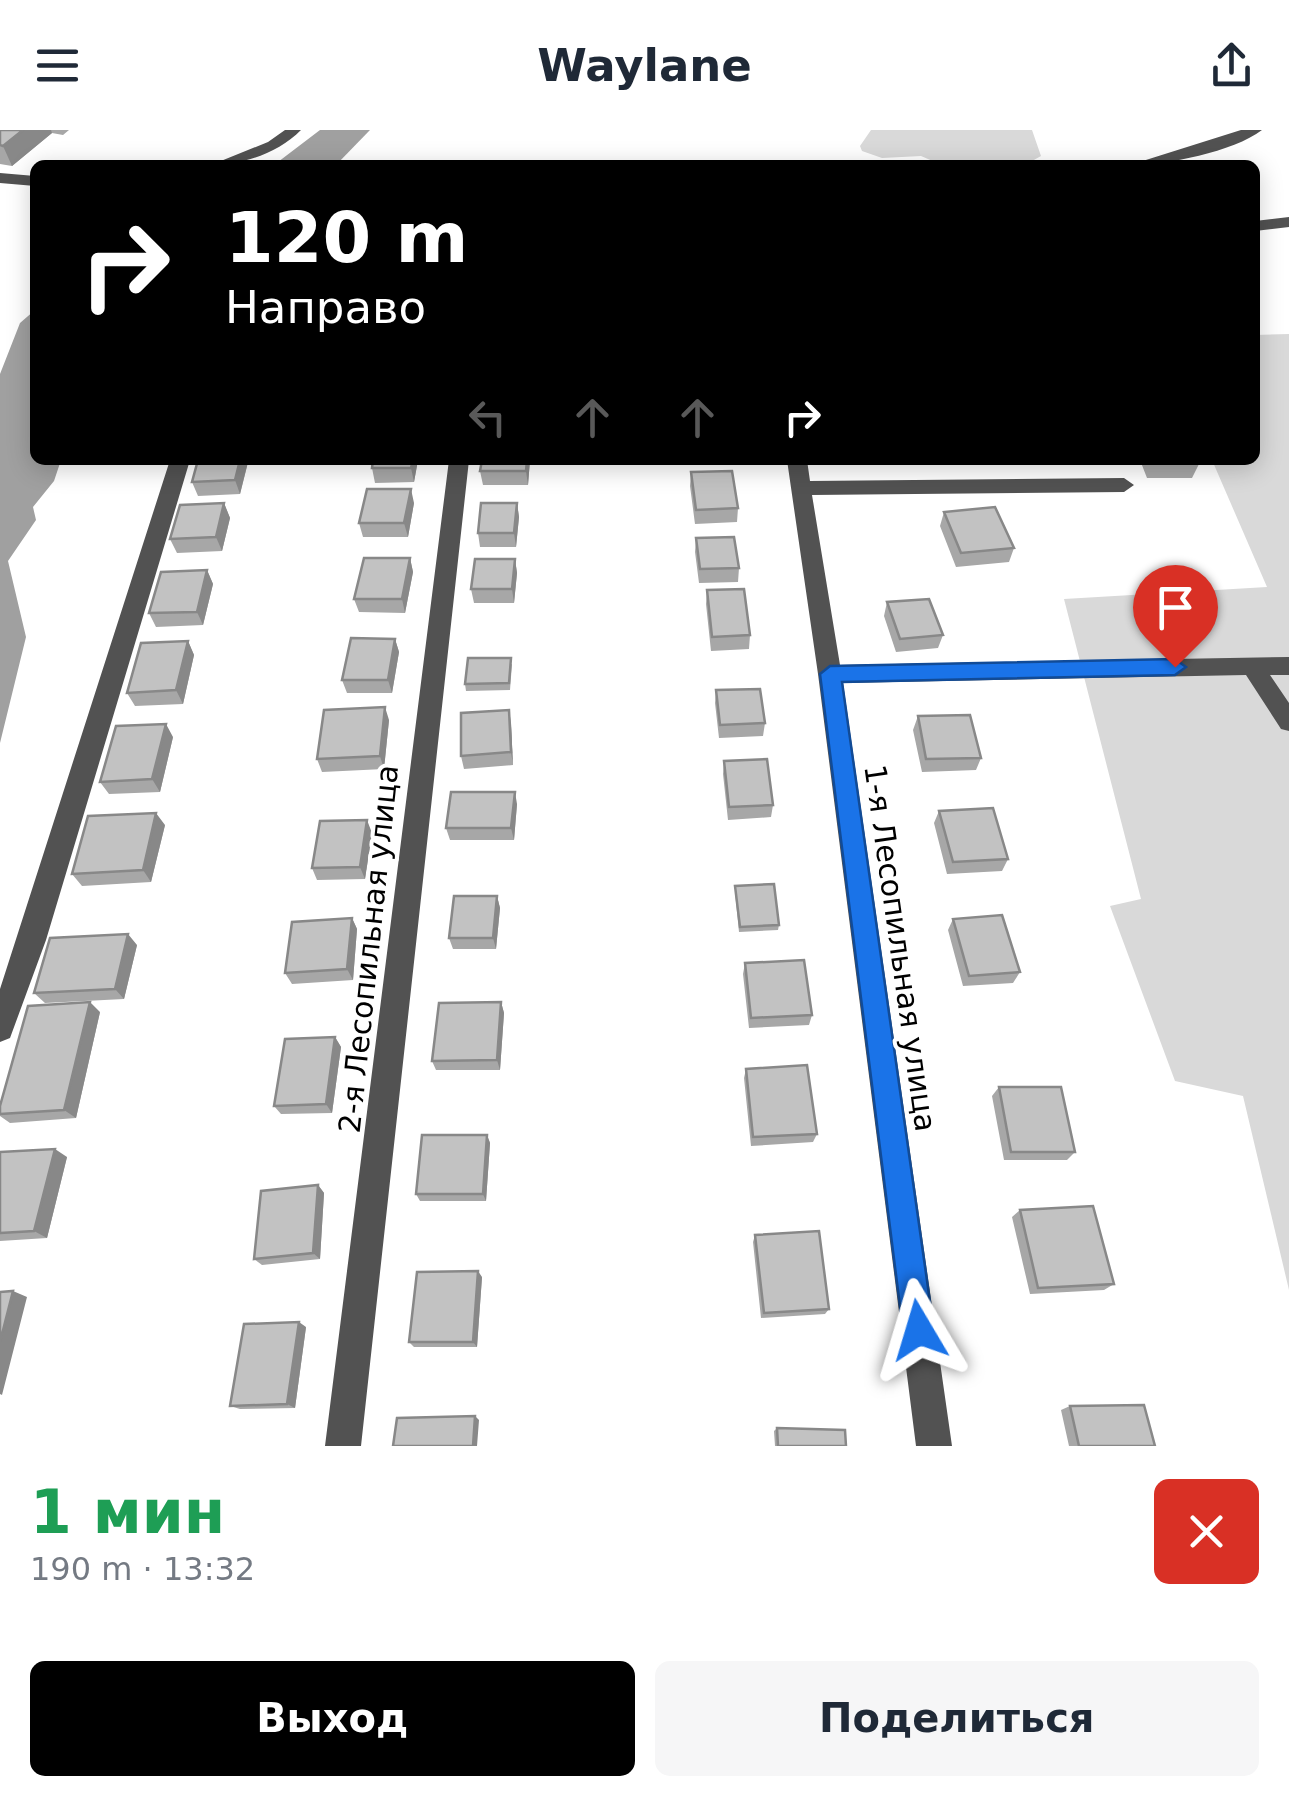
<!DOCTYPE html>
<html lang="ru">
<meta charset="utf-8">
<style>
:root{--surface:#fff;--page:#f6f6f7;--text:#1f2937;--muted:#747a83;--accent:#000}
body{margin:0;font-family:"DejaVu Sans",sans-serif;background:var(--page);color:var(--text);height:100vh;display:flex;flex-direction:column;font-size:38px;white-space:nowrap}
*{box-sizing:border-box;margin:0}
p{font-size:32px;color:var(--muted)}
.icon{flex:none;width:55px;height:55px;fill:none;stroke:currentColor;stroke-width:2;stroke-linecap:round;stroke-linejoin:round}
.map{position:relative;height:1316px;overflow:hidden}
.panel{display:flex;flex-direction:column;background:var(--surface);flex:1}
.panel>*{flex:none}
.banner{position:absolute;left:30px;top:30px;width:1230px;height:305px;border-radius:15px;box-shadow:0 5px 25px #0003;background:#000;color:#fff;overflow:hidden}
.pin{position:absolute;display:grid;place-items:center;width:85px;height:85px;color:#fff;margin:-102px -42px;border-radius:50% 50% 50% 0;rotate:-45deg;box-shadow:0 0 10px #0007}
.pin .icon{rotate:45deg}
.me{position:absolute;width:110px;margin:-55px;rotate:353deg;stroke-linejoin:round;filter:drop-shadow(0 0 8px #0008)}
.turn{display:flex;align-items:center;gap:35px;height:210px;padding:0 30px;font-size:45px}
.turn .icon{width:130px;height:130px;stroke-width:2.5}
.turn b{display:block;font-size:70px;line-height:85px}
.lanes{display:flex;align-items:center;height:95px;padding:0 30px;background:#0003;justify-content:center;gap:50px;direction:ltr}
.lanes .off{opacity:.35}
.round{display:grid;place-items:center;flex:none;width:105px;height:105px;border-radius:15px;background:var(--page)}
.overview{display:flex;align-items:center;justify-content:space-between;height:170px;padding:0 30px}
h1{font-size:60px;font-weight:700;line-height:75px;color:#1e9e55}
.primary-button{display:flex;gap:20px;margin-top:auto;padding:20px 30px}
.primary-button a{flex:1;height:115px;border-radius:15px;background:var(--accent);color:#fff;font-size:40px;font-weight:700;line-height:115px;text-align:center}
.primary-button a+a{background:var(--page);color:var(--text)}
header{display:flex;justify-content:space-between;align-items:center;height:130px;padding:0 30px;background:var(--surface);font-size:45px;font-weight:700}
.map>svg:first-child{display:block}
</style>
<header><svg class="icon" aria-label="menu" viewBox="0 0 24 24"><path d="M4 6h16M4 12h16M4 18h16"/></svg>Waylane<svg class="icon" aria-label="share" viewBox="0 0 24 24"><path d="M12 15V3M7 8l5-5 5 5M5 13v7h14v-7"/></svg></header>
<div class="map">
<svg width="1289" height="1316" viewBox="0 0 1289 1316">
<rect width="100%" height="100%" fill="#fff"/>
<path fill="#d9d9d9" d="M871,0H1032L1041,26L1025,35H942L921,26L882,28L862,21L860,16Z
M1289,204V1160L1243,966L1175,951L1110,776L1141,769L1064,469L1267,457L1212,330H1255V205Z"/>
<path fill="#a0a0a0" d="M320,0H345L314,35H274Z
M35,180V330H61L54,351L33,377L36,390L8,431L26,507L0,613V244L20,193Z"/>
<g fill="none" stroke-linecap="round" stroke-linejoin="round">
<path fill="#a0a0a0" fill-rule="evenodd" d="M329,0H370L336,35H294Z"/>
<path fill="#525252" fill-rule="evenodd" d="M285,0H301C278,23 243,35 211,35L268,12Z
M1241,0H1262C1233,22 1167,35 1130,35Z
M0,43L35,46V56L0,53Z
M1289,87V97L1255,101V91Z
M170,330H190L46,810L10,908L0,912V859Z
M449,330H469L361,1316H325Z
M787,330H807L810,351L1124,348L1134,355L1124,362L812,365L840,535L1289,527V545H1270L1289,573V601L1281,599L1246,545L843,553L952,1316H916L818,544Z"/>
</g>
<path fill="#a7a7a7" d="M0,0H69L63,5L52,3L12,36L0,34Z
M373,330H418L414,352L375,353L372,338Z
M482,330H530L528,355H483L480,341Z
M1140,330H1201L1192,348H1147Z
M248,332L240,364L198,366L192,352Z
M691,342L738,378L737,392L695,394L690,356Z
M224,373L230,388L222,421L177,423L170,409Z
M414,373L408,407H363L359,393Z
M517,373L519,387L516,417H480L478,403Z
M944,382L1014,418L1009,432L956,437L940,396Z
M696,408L739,438L738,452L699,453L695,422Z
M410,428L413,442L405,483L359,482L354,469Z
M515,429L517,443L514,473H474L471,459Z
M207,440L213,454L203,495L156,497L149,483Z
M707,460L750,505L749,519L711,521L706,474Z
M887,472L943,505L938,518L896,522L884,486Z
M395,509L399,522L392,563H347L342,550Z
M188,511L194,525L183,574L135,576L127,563Z
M512,534L510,560L466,561L465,554Z
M716,560L765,593L763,606L719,608L715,573Z
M918,586L981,628L976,640L922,642L913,600Z
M389,590L384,639L322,642L317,629Z
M511,593L513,635L464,639L461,626Z
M173,607L160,662L109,664L100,652Z
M724,631L773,675L771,687L728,690L723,644Z
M517,674L514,710H450L446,698Z
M939,681L1008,729L1002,741L947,744L934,693Z
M165,695L151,752L82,756L72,744Z
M372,703L365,749L317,750L312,738Z
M735,756L779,795L778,800L739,802L735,762Z
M497,766L500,778L496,819H453L449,808Z
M352,788L357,799L353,850L292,854L285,843Z
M953,789L1020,842L1013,853L963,856L948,800Z
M137,815L124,869L45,873L34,863Z
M745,833L812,885L809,895L749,898L743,844Z
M501,872L504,883L500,940H436L432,931Z
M100,882L76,988L10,993L0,986V976Z
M335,907L341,917L332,983L281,984L274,976Z
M746,939L817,1004L813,1012L751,1016L744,948Z
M999,957L1075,1022L1067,1030H1004L992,966Z
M487,1005L490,1013L486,1071H420L416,1064Z
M0,1022L67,1027L47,1108L0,1111Z
M318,1055L324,1063L320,1129L262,1135L254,1129Z
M1020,1080L1114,1154L1104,1160L1030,1164L1012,1087Z
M755,1105L829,1179L825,1184L761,1188L753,1112Z
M482,1147L477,1217H414L409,1212Z
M306,1197L295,1278L240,1279L230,1276Z
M1070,1276L1155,1316H1069L1061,1280Z
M777,1298L846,1316H775L774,1301Z"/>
<path fill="#888" d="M23,0H51L52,3L12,36L3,16Z
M240,330H247L248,332L240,364L235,350Z
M413,330H418L414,352L411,338Z
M527,330H530L528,355L526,341Z
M411,359L414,373L408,407L404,393Z
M224,373L230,388L222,421L216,407Z
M517,373L519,387L516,417L514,403Z
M410,428L413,442L405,483L402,469Z
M515,429L517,443L514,473L512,459Z
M207,440L213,454L203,495L197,482Z
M395,509L399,522L392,563L388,550Z
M188,511L194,525L183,574L176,560Z
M385,577L389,590L384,639L380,626Z
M509,580L511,593L513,635L511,622Z
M166,594L173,607L160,662L152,649Z
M515,662L517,674L514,710L511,698Z
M156,683L165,695L151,752L143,740Z
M367,690L372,703L365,749L360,737Z
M497,766L500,778L496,819L493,808Z
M352,788L357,799L353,850L347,839Z
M128,804L137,815L124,869L115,859Z
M90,872L100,882L76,988L64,980Z
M501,872L504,883L500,940L497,930Z
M335,907L341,917L332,983L326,974Z
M487,1005L490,1013L486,1071L483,1064Z
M55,1019L67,1027L47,1108L34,1101Z
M318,1055L324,1063L320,1129L313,1123Z
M478,1141L482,1147L477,1217L473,1212Z
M13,1161L27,1167L2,1265L0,1264V1212Z
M299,1192L306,1197L295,1278L287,1274Z
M475,1286L479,1290L477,1316H473Z"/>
<path fill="#c2c2c2" stroke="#888" stroke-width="2.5" d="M0,0H23L3,16L0,15Z
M198,330H240L235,350L192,352Z
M373,330H413L411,338H372Z
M482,330H527L526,341H480Z
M732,341L738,378L696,380L691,342Z
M367,359H411L404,393H359Z
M224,373L216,407L170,409L180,375Z
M481,373H517L514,403H478Z
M995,377L1014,418L961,423L944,382Z
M734,407L739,438L700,439L696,408Z
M364,428H410L402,469H354Z
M475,429H515L512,459H471Z
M207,440L197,482L149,483L161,442Z
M744,459L750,505L712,507L707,460Z
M929,469L943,505L900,509L887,472Z
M351,508L395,509L388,550H342Z
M188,511L176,560L127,563L141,513Z
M468,528H511L509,553L465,554Z
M760,559L765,593L720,595L716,560Z
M385,577L380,626L317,629L324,580Z
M509,580L511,622L461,626V583Z
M970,585L981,628L926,629L918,586Z
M166,594L152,649L100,652L116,596Z
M767,629L773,675L729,677L724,631Z
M451,662H515L511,698H446Z
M993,678L1008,729L953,732L939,681Z
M156,683L143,740L72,744L88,686Z
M367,690L360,737L312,738L320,691Z
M774,754L779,795L740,797L735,756Z
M454,766H497L493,808H449Z
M1002,785L1020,842L969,846L953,789Z
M352,788L347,839L285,843L292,792Z
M128,804L115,859L34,863L50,808Z
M804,830L812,885L751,888L745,833Z
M90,872L64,980L0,984V976L28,876Z
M501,872L497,930L432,931L439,873Z
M335,907L326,974L274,976L285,909Z
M807,935L817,1004L753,1007L746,939Z
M999,957H1061L1075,1022H1011Z
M422,1005H487L483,1064H416Z
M55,1019L34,1101L0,1103V1022Z
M318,1055L313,1123L254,1129L261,1061Z
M1093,1076L1114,1154L1038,1158L1020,1080Z
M819,1101L829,1179L764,1183L755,1105Z
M478,1141L473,1212H409L417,1142Z
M13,1161L0,1212V1162Z
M299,1192L287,1274L230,1276L244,1194Z
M1144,1275L1155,1316H1079L1070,1276Z
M475,1286L473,1316H393L397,1288Z
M777,1298L845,1300L846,1316H778Z"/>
<path fill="#1a73e8" stroke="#114b97" stroke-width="2.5" d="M1175,529L1186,537L1175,545L842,552L934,1200L930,1211L919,1216L908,1211L903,1200L820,544L830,536Z"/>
<g text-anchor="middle" stroke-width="8" stroke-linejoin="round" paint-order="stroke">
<g font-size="30" fill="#000" stroke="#fff">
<text transform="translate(900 818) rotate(82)" y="10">1-я Лесопильная улица</text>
<text transform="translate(369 819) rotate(-84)" y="10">2-я Лесопильная улица</text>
</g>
</g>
</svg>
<div class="pin" style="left:1175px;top:537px;background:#d93025"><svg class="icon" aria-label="arrive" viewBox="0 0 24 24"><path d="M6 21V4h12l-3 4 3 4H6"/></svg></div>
<svg class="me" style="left:919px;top:1200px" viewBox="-20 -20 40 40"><path d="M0-17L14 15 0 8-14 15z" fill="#1a73e8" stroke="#fff" stroke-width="4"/></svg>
<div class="banner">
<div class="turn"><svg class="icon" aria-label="right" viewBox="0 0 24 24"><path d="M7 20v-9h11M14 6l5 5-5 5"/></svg><div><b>120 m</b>Направо</div></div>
<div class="lanes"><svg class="icon off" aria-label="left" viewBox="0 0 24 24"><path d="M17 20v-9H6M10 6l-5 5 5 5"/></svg><svg class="icon off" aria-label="ahead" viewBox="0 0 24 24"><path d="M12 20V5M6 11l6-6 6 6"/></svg><svg class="icon off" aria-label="ahead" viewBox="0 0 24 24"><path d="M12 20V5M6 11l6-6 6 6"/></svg><svg class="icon" aria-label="right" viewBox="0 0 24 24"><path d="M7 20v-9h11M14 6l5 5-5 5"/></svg></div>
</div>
</div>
<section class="panel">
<div class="overview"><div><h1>1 мин</h1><p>190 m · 13:32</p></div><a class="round" style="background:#d93025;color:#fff"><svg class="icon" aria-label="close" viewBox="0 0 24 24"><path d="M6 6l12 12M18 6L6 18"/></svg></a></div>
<div class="primary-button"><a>Выход</a><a>Поделиться</a></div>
</section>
